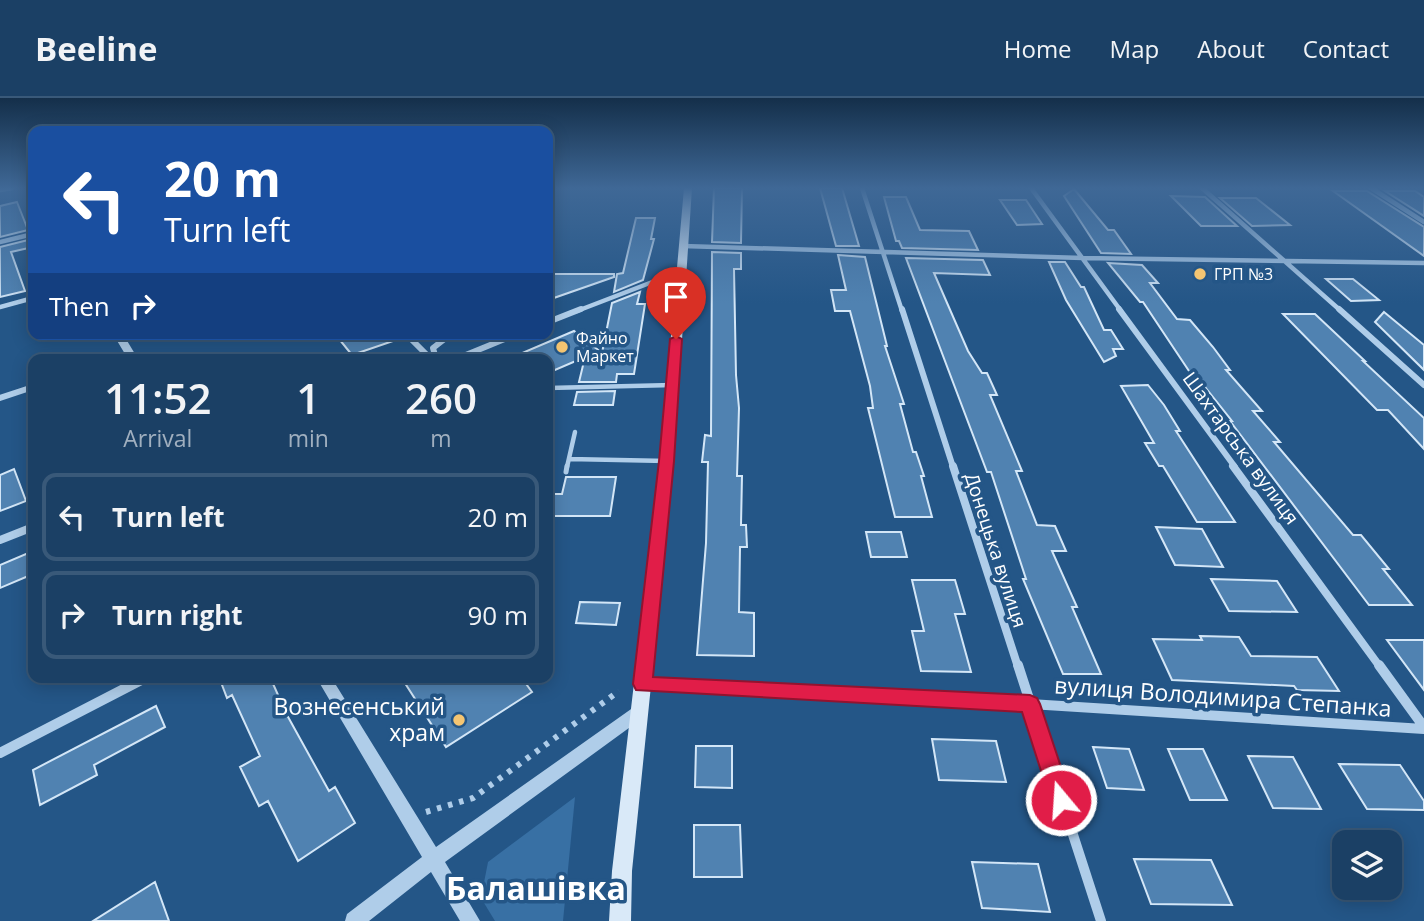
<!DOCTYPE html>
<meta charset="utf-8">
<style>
:root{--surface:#1b4065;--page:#24476b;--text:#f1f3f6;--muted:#a0afbf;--line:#395979}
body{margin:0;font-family:"Open Sans",sans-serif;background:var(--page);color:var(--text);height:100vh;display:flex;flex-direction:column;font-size:26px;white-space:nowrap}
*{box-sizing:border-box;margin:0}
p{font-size:23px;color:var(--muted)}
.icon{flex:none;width:38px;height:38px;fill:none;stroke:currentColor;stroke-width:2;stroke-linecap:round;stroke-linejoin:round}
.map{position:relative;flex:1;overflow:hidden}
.panel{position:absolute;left:28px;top:256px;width:525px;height:329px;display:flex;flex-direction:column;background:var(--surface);border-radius:14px;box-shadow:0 4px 18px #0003,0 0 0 2px var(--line)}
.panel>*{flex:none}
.hud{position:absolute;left:28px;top:28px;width:525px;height:214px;border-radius:14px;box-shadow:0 4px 18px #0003,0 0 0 2px var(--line);background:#1a4fa0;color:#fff;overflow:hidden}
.tools{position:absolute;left:1332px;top:732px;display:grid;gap:14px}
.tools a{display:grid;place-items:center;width:70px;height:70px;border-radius:14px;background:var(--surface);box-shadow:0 4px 18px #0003,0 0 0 2px var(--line);font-size:35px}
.pin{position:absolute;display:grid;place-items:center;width:60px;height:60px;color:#fff;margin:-72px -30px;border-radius:50% 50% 50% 0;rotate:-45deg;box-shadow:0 0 7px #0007}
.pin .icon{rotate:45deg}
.me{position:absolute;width:77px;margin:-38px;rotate:342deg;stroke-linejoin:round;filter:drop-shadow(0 0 5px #0008)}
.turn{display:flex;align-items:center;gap:24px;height:147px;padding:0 21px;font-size:32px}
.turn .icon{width:91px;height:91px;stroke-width:2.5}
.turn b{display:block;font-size:49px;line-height:60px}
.then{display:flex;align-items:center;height:66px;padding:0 21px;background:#0003;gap:14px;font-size:26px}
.eta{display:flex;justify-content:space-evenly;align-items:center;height:119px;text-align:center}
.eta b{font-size:42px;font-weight:600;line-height:49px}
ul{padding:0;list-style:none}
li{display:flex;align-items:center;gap:21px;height:88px;margin:0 14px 10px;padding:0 7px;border:4px solid var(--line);border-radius:14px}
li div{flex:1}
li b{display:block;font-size:26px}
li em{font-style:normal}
header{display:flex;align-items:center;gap:42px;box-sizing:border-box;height:98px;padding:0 35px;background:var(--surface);border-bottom:2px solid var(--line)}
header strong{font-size:33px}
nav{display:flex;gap:38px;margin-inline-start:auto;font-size:24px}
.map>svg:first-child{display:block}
</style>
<header>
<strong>Beeline</strong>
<nav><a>Home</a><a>Map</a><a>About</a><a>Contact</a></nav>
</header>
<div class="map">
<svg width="1424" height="823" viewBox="0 0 1424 823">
<rect width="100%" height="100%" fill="#245687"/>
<path fill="#3870a4" d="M575,699L563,823H495L481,800L488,764Z"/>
<path fill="#5082b1" stroke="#d3e6f7" stroke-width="2" d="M714,90H742L741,145L712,144Z
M820,90H842L859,148H836Z
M1074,91L1108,132H1114L1131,156L1101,155L1064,98Z
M1333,93H1367L1424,129V158Z
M1385,93H1415L1424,99V118Z
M1171,98L1205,99L1237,128H1201Z
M884,99H906L920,132L969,133L978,152L902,150L899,143H896Z
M1220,100H1256L1290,127L1252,128Z
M1000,102H1026L1042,126L1017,127Z
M17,104L28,132L0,139V108Z
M636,120H655L651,141H654L643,182L614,194L617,176L623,175Z
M32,141L33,149L11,154L25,193L0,199V149Z
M712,154L741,155V171H734L736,277L739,310L737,378H742L741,427H746L747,449H740L739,514L754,515V558L697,557L706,445L708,364H702L705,337L711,338Z
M838,157L865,159L887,248H885L904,306H900L913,354H916L924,378H921L932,419H895L868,310H873L870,288L850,213H835L831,192H846Z
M906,160L983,162L990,177L934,175L968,253L982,275H987L997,297H990L1022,373H1016L1037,427L1055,428L1066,453H1052L1077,509H1072L1101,576H1063L1023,481H1026L991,374H987Z
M1049,164H1065L1081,189H1084L1104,232H1111L1123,251H1113L1116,258L1104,264L1066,202Z
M1108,165L1142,167L1158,185H1150L1177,221L1190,222L1213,249L1230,272H1226L1262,313H1253L1280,344H1274L1353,437H1361L1389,471H1383L1412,507H1369L1230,323H1232L1197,279H1193L1143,204H1140Z
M548,176H614V179L548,202Z
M1326,181H1353L1379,202L1351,203Z
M640,194L637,206H645L634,276H617L616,284H579L585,259L548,275V261H508L574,233L602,255L612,205Z
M1384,214L1424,247V272L1375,224Z
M1283,216H1315L1365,263H1363L1424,320V351L1388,312H1377Z
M335,236H400L402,240L352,257Z
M1148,287L1164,307L1180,333H1176L1235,424H1197L1163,368H1159L1145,345H1154L1121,288Z
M615,293L613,307H574L577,294Z
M14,371L26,403L0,413V377Z
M566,379H616L610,418H548V396H562Z
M1156,429L1202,431L1223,469L1175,467Z
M866,434H901L907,459H871Z
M33,453V476L0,490V467Z
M1211,481L1277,483L1297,514L1229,513Z
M912,482H955L965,516H955L971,574L921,573L912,533H924Z
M580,504L620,505L616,527L576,525Z
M1200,538L1239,539L1251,558L1317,559L1339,593L1297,592L1294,588L1172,582L1153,541L1202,542Z
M1387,542H1424V592Z
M219,579H270L287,617L329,693L335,689L355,725L298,763L268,703L259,708L240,669L260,658L232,597L227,600Z
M401,579H521L532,594L446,649Z
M156,608L165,629L94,667L97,677L40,707L33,672Z
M932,641L996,643L1006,684L939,682Z
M696,648H732V690L695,689Z
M1093,649L1129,651L1144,692L1107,690Z
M1168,651H1203L1227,702H1190Z
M1248,658L1293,659L1321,711L1273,710Z
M1339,666L1400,667L1424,703V712L1367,711Z
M694,727H740L742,779H694Z
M1134,761L1211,762L1232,807L1151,806Z
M972,764L1038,766L1050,814L982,810Z
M155,784L169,823H93Z"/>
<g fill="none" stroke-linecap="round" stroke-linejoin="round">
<path stroke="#afcde9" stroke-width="6" stroke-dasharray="4.5 7" stroke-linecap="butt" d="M426,714L473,700L619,593"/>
<path stroke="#afcde9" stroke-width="4.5" d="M548,290L673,287
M569,361L667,363
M567,369L575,334"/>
<path stroke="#afcde9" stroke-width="5" d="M566,374L567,368"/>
<path stroke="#afcde9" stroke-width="4.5" d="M862,90L902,213
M1031,90L1121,213
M1202,90L1341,213
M1371,90L1424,124
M0,92L12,90
M0,144L33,136
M683,148L1083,160L1424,165
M0,209L33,200
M577,213L681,173"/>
<path stroke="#afcde9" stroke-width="6" d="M902,211L953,369
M1119,211L1235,369
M1339,211L1424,287
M548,224L581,211
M406,236L431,261
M118,261L131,257
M436,261L433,250L451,236
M456,261L517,236
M0,300L33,289"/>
<path stroke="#afcde9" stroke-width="8" d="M953,368L1018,569
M1233,368L1380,569
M0,442L33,429"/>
<path stroke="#afcde9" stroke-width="10" d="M1018,567L1101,823
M1379,567L1424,629
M643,587L1030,606L1424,631
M0,655L147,579"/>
<path fill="#afcde9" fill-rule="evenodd" d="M113,236H123L138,261H128Z
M316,579H331L436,749L634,609L639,607L644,609L647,614L644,619L445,764L480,823H460L431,774L369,823H345L347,816L422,759Z"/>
<path fill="#d9e9f8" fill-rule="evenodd" d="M684,90H692L674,363L632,773L631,823H609L612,773L660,363Z"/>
</g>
<linearGradient id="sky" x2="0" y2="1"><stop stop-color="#142f4a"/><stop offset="0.44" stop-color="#3f6896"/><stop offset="1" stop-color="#3f6896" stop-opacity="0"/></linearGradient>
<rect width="1424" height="205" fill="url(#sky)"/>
<path fill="#e11d48" stroke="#92132f" stroke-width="2" d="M676,238L682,241L674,363L653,579L1030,597L1037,600L1040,606L1072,702L1069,710L1061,713L1053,710L1022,614L636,592L633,586L659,363L670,241Z"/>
<g fill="#f4c572" stroke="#245687" stroke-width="2.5">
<circle cx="1200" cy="176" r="7"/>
<circle cx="562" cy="249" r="7"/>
<circle cx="459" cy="622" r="7"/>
</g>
<g text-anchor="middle" stroke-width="7" stroke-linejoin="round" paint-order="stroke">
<g font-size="16" fill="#fff" stroke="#245687" text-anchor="start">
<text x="1214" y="182">ГРП №3</text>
<text x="576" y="246">Файно<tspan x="576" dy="18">Маркет</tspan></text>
</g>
<g font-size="19" fill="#fff" stroke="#245687">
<text transform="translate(1241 350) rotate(54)" y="7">Шахтарська вулиця</text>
<text transform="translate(996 452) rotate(72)" y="7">Донецька вулиця</text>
</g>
<g font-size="23" fill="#fff" stroke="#245687">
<text transform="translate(1223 599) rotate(4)" y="8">вулиця Володимира Степанка</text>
</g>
<g font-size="23" fill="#fff" stroke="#245687" text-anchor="end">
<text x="445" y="617">Вознесенський<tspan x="445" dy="26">храм</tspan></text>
</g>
<g font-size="32" font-weight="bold" fill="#fff" stroke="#245687">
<text x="536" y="802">Балашівка</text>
</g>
</g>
</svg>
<div class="tools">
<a><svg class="icon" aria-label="layers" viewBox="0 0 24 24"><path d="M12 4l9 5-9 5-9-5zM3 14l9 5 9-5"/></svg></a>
</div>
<div class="pin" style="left:676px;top:241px;background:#d93025"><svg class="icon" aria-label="arrive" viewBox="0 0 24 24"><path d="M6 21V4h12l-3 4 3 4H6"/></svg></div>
<svg class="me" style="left:1061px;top:702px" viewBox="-20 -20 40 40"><circle r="17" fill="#e11d48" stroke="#fff" stroke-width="3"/><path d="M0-11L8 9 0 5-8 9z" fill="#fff"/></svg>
<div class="hud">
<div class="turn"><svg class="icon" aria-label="left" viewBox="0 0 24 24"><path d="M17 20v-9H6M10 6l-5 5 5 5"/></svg><div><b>20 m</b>Turn left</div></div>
<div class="then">Then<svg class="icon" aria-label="right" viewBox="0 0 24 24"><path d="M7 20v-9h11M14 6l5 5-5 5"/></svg></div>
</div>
<section class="panel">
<div class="eta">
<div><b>11:52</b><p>Arrival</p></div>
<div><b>1</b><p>min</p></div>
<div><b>260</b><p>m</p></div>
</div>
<ul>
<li><svg class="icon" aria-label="left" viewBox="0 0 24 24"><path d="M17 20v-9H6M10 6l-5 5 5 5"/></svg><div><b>Turn left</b></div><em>20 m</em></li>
<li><svg class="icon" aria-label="right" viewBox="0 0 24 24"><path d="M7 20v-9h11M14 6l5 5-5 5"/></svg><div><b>Turn right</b></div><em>90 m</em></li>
</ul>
</section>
</div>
